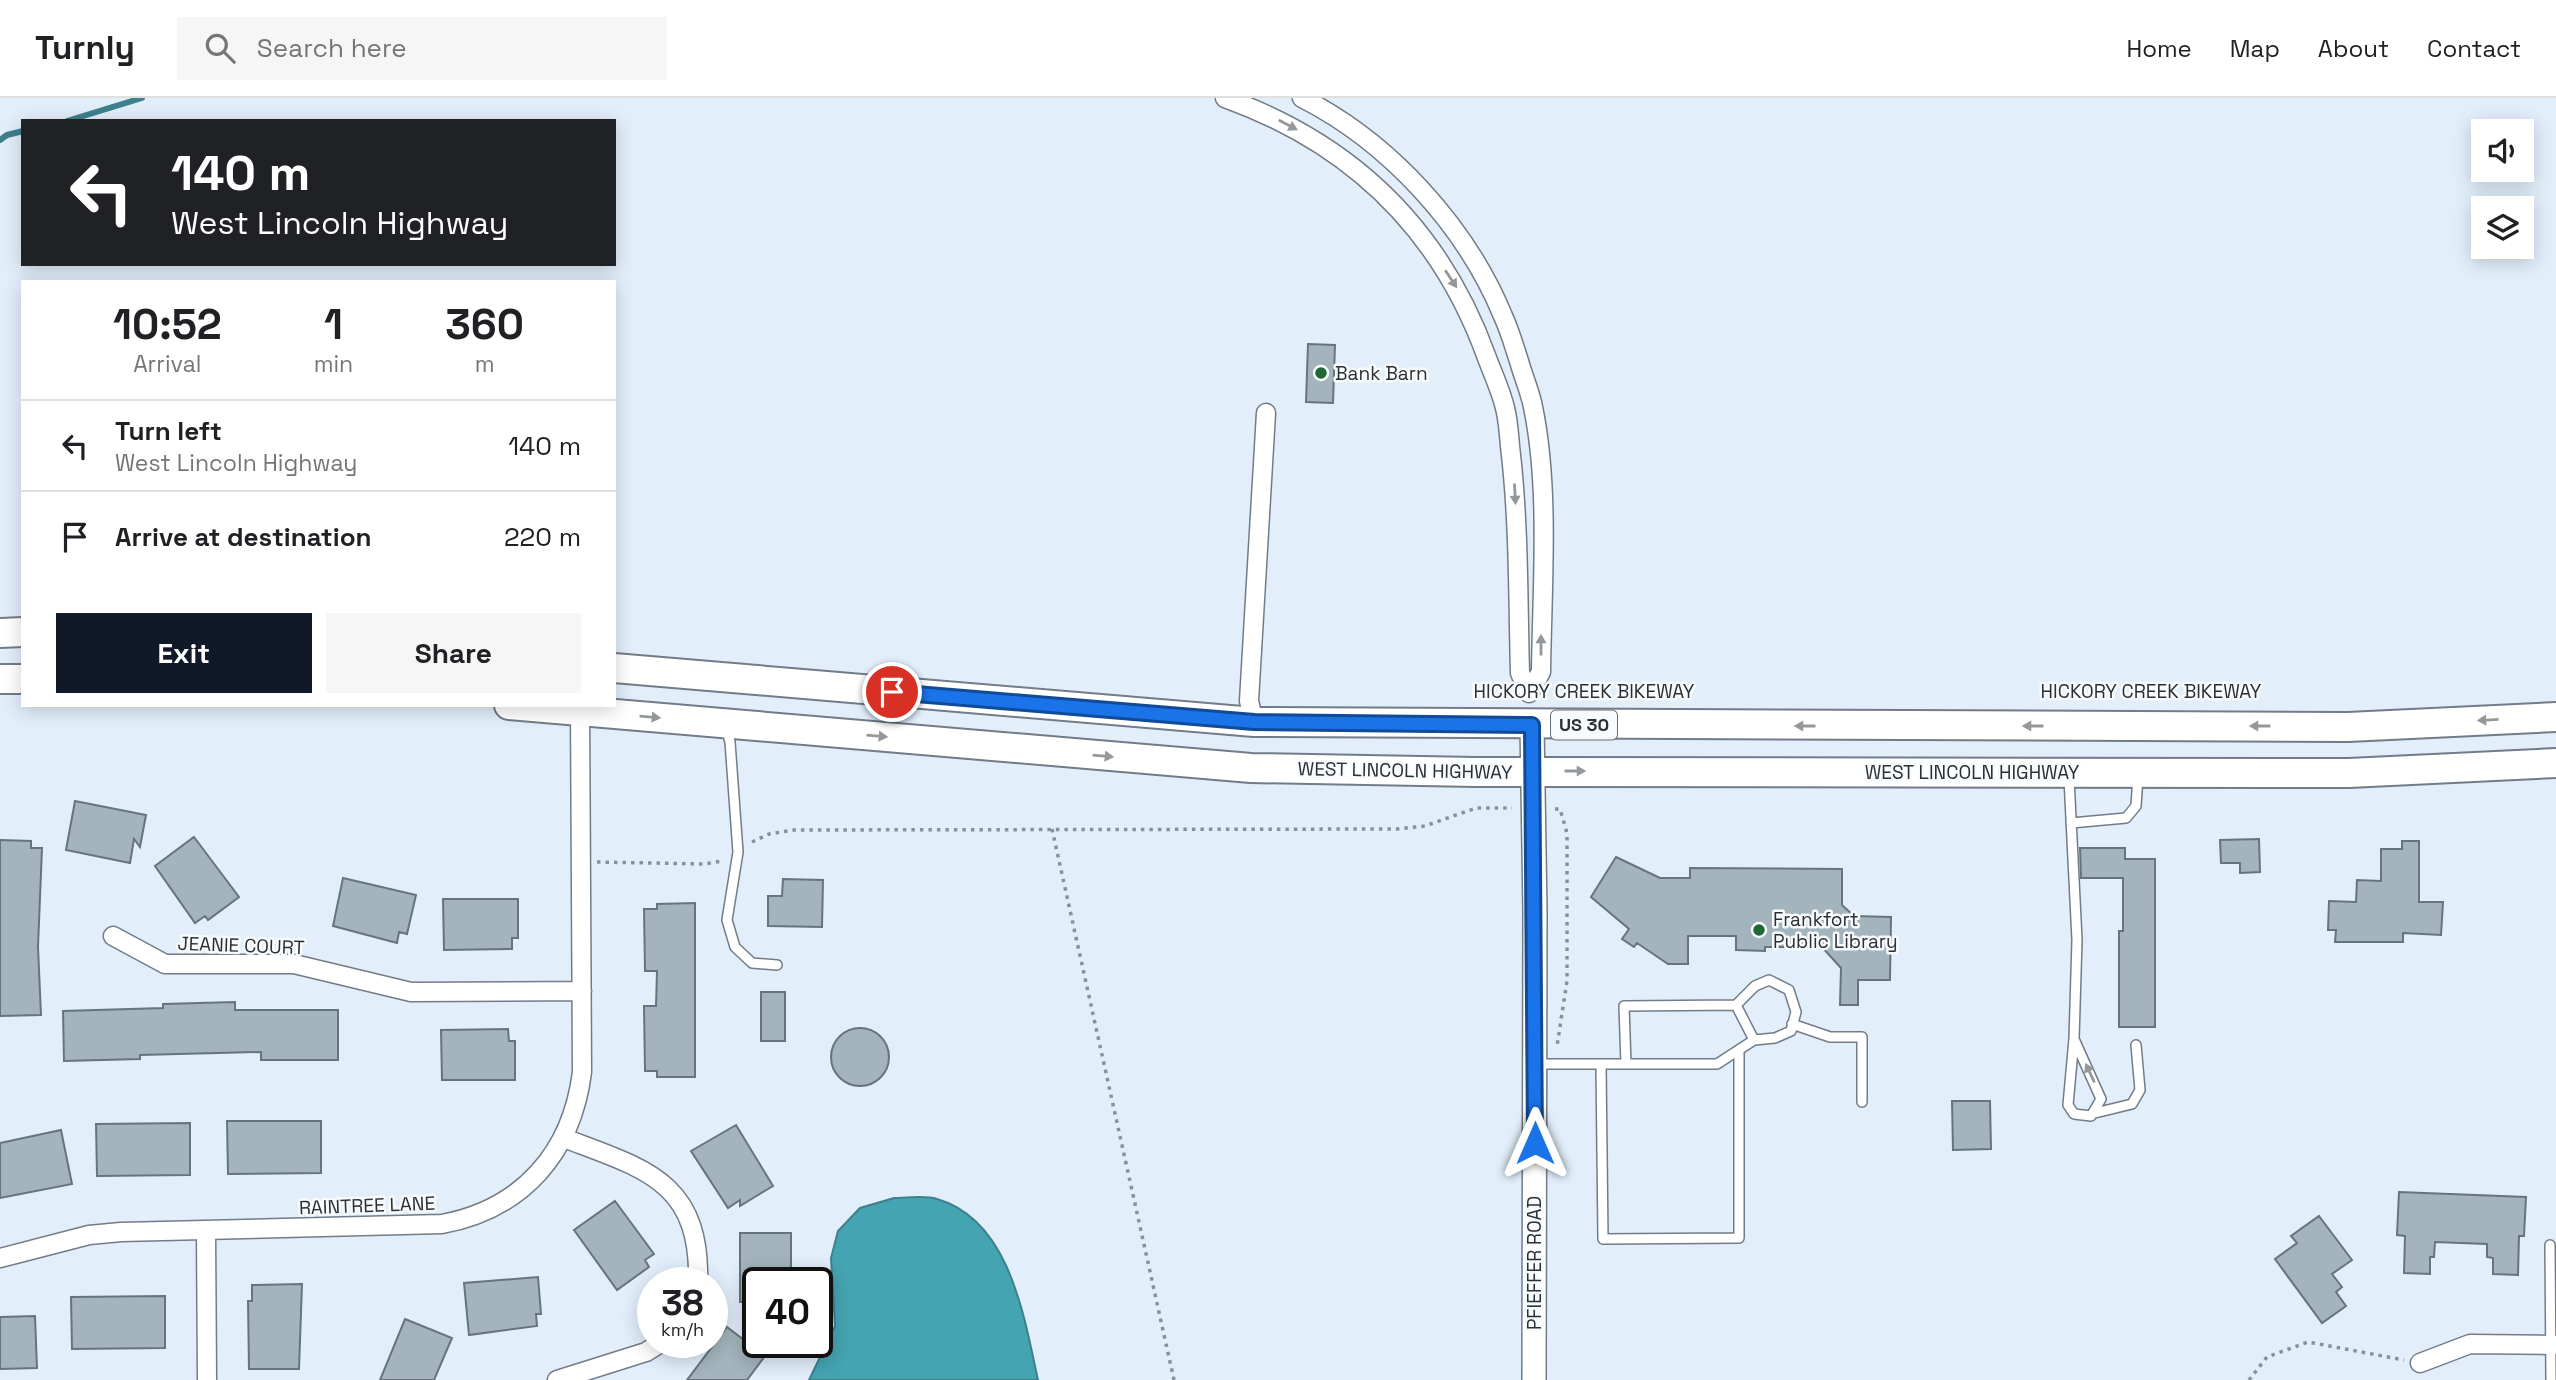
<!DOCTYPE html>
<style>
:root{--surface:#fff;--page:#f6f6f6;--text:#202124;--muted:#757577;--line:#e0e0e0;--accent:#111827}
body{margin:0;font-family:"Space Grotesk",sans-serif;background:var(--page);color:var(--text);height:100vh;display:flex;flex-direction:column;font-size:26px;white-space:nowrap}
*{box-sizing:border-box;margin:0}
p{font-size:23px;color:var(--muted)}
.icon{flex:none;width:38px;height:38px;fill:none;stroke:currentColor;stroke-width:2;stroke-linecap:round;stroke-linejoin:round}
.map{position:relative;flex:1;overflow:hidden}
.sheet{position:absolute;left:21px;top:182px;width:595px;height:427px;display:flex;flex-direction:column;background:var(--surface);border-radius:0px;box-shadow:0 4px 18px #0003}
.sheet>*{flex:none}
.banner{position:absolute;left:21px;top:21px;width:595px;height:147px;border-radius:0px;box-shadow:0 4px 18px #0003;background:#202124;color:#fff;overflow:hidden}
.buttons{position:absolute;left:2471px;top:21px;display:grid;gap:14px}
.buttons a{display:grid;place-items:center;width:63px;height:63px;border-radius:0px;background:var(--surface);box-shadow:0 4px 18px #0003;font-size:35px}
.speed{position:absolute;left:637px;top:1169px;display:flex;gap:14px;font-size:35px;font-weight:700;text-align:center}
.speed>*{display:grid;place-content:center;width:91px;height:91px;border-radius:50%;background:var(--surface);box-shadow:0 4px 18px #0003;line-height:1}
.speed small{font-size:18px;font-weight:400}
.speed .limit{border:4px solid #111;border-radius:10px;background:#fff;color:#111}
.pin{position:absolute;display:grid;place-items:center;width:60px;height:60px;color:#fff;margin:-30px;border:4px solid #fff;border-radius:50%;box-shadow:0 2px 7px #0007}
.me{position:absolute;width:77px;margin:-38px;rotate:0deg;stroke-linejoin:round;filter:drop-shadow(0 0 5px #0008)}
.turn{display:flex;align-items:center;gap:24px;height:147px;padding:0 35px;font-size:32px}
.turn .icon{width:91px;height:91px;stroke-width:2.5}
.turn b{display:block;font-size:49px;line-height:60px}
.eta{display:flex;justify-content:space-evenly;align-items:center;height:119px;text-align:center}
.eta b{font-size:42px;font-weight:700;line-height:49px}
.cta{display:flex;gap:14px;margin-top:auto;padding:14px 35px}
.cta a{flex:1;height:80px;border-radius:0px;background:var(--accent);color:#fff;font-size:28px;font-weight:700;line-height:80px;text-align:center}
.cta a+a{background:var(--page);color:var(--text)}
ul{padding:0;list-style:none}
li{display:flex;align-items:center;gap:21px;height:91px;padding:0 35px;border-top:2px solid var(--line)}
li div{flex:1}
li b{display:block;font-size:26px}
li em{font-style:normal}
header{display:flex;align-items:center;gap:42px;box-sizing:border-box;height:98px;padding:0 35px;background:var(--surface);border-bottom:2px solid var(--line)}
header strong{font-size:33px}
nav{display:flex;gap:38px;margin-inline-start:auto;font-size:24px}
.search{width:490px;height:63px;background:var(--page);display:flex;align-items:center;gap:18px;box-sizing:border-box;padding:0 24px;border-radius:0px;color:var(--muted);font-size:26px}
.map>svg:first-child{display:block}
</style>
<header>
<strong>Turnly</strong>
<div class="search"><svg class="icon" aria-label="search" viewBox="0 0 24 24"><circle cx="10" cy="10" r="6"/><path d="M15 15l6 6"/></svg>Search here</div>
<nav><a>Home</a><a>Map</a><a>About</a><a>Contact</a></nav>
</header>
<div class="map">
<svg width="2556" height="1282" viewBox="0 0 2556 1282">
<rect width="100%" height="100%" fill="#e2effb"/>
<path fill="#45a4b1" stroke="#3d818c" stroke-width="2" d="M894,1100C907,1100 925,1097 937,1101C1010,1122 1024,1219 1038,1282H809L835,1228L831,1160L838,1133L860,1110Z"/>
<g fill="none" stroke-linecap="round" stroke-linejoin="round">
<path stroke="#3d818c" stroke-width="6" d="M67,23L142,0
M0,42L7,37L23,33"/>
</g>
<path fill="#a3b4bc" stroke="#66757d" stroke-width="2" d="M1308,246L1335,247L1333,305L1306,304Z
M75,703L146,717L140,749L134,741L130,765L66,752Z
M194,739L239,799L208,822L205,818L195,825L155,768Z
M2259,741L2260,774L2240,775V765H2221L2220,742Z
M0,742L31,743V750H42L38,849L41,917L0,918Z
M2402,743H2419V804H2443L2441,837L2403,835V844H2335L2336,832H2328L2329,803L2356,804L2357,782L2381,783V751H2402Z
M2080,750H2125V761H2155V929H2119V833H2123V780H2081Z
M1616,759L1660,780H1690V770L1842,771V807L1854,818L1891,819L1890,882H1858V907H1840L1841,870L1811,837L1802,849H1765V853L1736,852V838H1688V866H1668L1637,845L1634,849L1622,841L1629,831L1591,799Z
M343,780L416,797L407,836L399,834L397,845L333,828Z
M783,781L823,782L822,829L768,828V798H782Z
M443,801H518V840H512V851L444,852Z
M695,805V979H657V973H645L644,908H656L657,873H645L644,811H657V806Z
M761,894H785V943H761Z
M235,904V912H338V962H261V954L140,957V961L64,963L63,913L163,910V906Z
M831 959a29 29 0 1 1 58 0a29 29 0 1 1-58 0Z
M508,931L509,943H515V982H442L441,932Z
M1952,1003H1990L1991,1051L1953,1052Z
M227,1023H321V1075L228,1076Z
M190,1025V1077L97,1078L96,1026Z
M736,1027L773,1088L740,1108V1102L728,1110L691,1053Z
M61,1032L72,1086L0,1100V1045Z
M2399,1094L2526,1099L2524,1138H2519L2518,1177L2493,1176V1160L2487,1159V1146L2435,1144L2434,1159H2430V1176L2404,1175L2405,1138L2397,1137Z
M615,1103L654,1156L645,1162L649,1169L617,1192L574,1132Z
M2319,1118L2352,1162L2332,1176L2342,1189L2336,1194L2346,1208L2322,1225L2275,1161L2297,1145L2291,1138Z
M740,1135H791V1185H758V1204H740Z
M538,1179L541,1216H536L537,1228L469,1237L464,1185Z
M302,1186L299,1271H249L248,1203H252V1187Z
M165,1198V1250L72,1251L71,1199Z
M35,1218L37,1270L0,1271V1219Z
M405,1221L452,1240L434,1282H380Z
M727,1229L765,1258L747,1282H687Z"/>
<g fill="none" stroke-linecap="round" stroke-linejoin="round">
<g stroke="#717c87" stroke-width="12">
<path id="service" d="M726,630L730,644L738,754L727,822L735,849L752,865L777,867
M2069,680L2077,842L2074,941L2068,1007L2074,1016L2091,1018L2101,1001L2074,941
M2071,725L2126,720L2136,708L2138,678
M1736,907L1754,942
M1792,926L1830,939H1862V1004
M1537,966H1717L1754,942L1775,940L1791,933L1796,914L1789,892L1769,882L1755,888L1736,907L1624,908L1626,966
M1601,967L1603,1141L1739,1140V952
M2095,1015L2132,1006L2140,992L2136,947
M2550,1147L2551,1282"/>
</g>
<g stroke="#717c87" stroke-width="21">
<path id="minor" d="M1225,0C1353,46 1441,132 1487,260C1493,276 1501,293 1505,310C1509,325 1509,342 1511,357C1519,429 1518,503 1520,575L1529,595L1541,574C1542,489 1550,391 1533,309C1530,293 1523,278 1519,263C1514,248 1510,233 1503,218C1466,128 1389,44 1302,0
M1254,624L1249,603L1266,315
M113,838L165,866H294L411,894L582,893
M564,1040C645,1071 701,1083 698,1185
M206,1133L207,1282
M0,1160L89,1137L121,1134L442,1126C523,1111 572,1054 582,974L580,607
M2420,1265L2470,1246L2556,1247
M557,1282L646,1254L662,1244"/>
</g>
<g stroke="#717c87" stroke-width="26">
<path id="tertiary" d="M1532,627L1535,814L1534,1282"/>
</g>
<g stroke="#717c87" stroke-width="32">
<path id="primary" d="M0,535L23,534
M614,570L1254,624L2348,629L2556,619
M0,581H23
M509,607L1251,670L1476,674L2349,675L2556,665"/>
</g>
<path stroke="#889199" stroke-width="3.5" stroke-dasharray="3.5 5" stroke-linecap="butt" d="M1555,711H1560L1567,735V883L1557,948
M1052,731L1174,1282
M752,744L769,736L794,732L1396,731L1425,728L1476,710H1512
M597,764L704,766L722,763
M2249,1282L2267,1259L2308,1244L2404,1262"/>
<use href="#service" stroke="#fff" stroke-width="9"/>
<use href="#minor" stroke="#fff" stroke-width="18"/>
<use href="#tertiary" stroke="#fff" stroke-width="23"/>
<use href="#primary" stroke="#fff" stroke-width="28"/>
</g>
<defs><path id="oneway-solid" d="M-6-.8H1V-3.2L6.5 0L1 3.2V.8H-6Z" transform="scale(1.75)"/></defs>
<g fill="#95989a">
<use href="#oneway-solid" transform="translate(1288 27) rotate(28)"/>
<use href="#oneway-solid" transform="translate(1451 181) rotate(57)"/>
<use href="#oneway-solid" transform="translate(1515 396) rotate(87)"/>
<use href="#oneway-solid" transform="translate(1541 547) rotate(-90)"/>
<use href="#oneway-solid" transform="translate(650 619) rotate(5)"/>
<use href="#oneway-solid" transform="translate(2488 622) rotate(177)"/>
<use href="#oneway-solid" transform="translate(1805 628) rotate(-180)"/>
<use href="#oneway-solid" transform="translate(2033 628) rotate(-180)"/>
<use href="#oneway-solid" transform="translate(2260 628) rotate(-180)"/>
<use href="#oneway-solid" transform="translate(877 638) rotate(5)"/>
<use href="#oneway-solid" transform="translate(1103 658) rotate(5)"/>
<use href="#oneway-solid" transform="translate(1575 673)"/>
<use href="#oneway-solid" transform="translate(2090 975) rotate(-115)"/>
</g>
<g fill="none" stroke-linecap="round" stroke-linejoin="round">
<g stroke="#114b97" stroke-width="18">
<path id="route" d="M892,594L1254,624L1532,627L1535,1045"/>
</g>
<use href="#route" stroke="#1a73e8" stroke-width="12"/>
</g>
<g fill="#1f6733" stroke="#f8fbfd" stroke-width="2.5">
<circle cx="1321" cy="275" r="7"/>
<circle cx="1759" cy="832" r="7"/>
</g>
<g text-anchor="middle" stroke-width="5" stroke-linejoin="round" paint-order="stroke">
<rect fill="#f8fbfd" stroke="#686d70" stroke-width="2" x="1551" y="612.5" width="66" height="29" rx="5"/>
<g font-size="18" font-weight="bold" fill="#2b3034">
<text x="1584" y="633">US 30</text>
</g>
<g font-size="19" fill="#2b3034" stroke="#f8fbfd" text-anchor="start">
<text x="1335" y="282">Bank Barn</text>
<text x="1773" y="828">Frankfort<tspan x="1773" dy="22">Public Library</tspan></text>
</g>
<g font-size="19" fill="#2b3034" stroke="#f8fbfd">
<text x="1584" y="600">HICKORY CREEK BIKEWAY</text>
<text x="2151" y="600">HICKORY CREEK BIKEWAY</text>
<text transform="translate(1405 672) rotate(1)" y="7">WEST LINCOLN HIGHWAY</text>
<text x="1972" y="681">WEST LINCOLN HIGHWAY</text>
<text transform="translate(241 847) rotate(2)" y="7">JEANIE COURT</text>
<text transform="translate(367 1107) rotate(-2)" y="7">RAINTREE LANE</text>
<text transform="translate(1534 1165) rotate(-90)" y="7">PFIEFFER ROAD</text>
</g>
</g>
</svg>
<div class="buttons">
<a><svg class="icon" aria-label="sound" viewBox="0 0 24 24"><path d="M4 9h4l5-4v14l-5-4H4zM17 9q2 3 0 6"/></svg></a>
<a><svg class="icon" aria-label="layers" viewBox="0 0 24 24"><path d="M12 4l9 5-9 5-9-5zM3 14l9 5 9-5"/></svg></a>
</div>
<div class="speed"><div>38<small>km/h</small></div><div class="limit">40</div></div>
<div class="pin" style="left:892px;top:594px;background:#d93025"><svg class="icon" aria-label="arrive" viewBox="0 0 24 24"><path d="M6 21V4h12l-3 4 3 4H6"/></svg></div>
<svg class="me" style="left:1535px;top:1045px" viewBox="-20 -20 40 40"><path d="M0-17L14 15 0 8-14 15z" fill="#1a73e8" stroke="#fff" stroke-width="4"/></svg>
<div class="banner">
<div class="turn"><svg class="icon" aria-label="left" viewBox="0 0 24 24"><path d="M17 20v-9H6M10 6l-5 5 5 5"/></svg><div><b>140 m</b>West Lincoln Highway</div></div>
</div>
<section class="sheet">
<div class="eta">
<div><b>10:52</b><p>Arrival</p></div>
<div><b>1</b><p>min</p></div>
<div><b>360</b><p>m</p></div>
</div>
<ul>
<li><svg class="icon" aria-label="left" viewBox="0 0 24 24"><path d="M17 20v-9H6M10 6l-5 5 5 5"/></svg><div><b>Turn left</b><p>West Lincoln Highway</p></div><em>140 m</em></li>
<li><svg class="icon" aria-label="arrive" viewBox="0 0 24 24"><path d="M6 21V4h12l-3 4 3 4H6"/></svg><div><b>Arrive at destination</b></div><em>220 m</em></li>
</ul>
<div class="cta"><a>Exit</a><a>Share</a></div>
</section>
</div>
